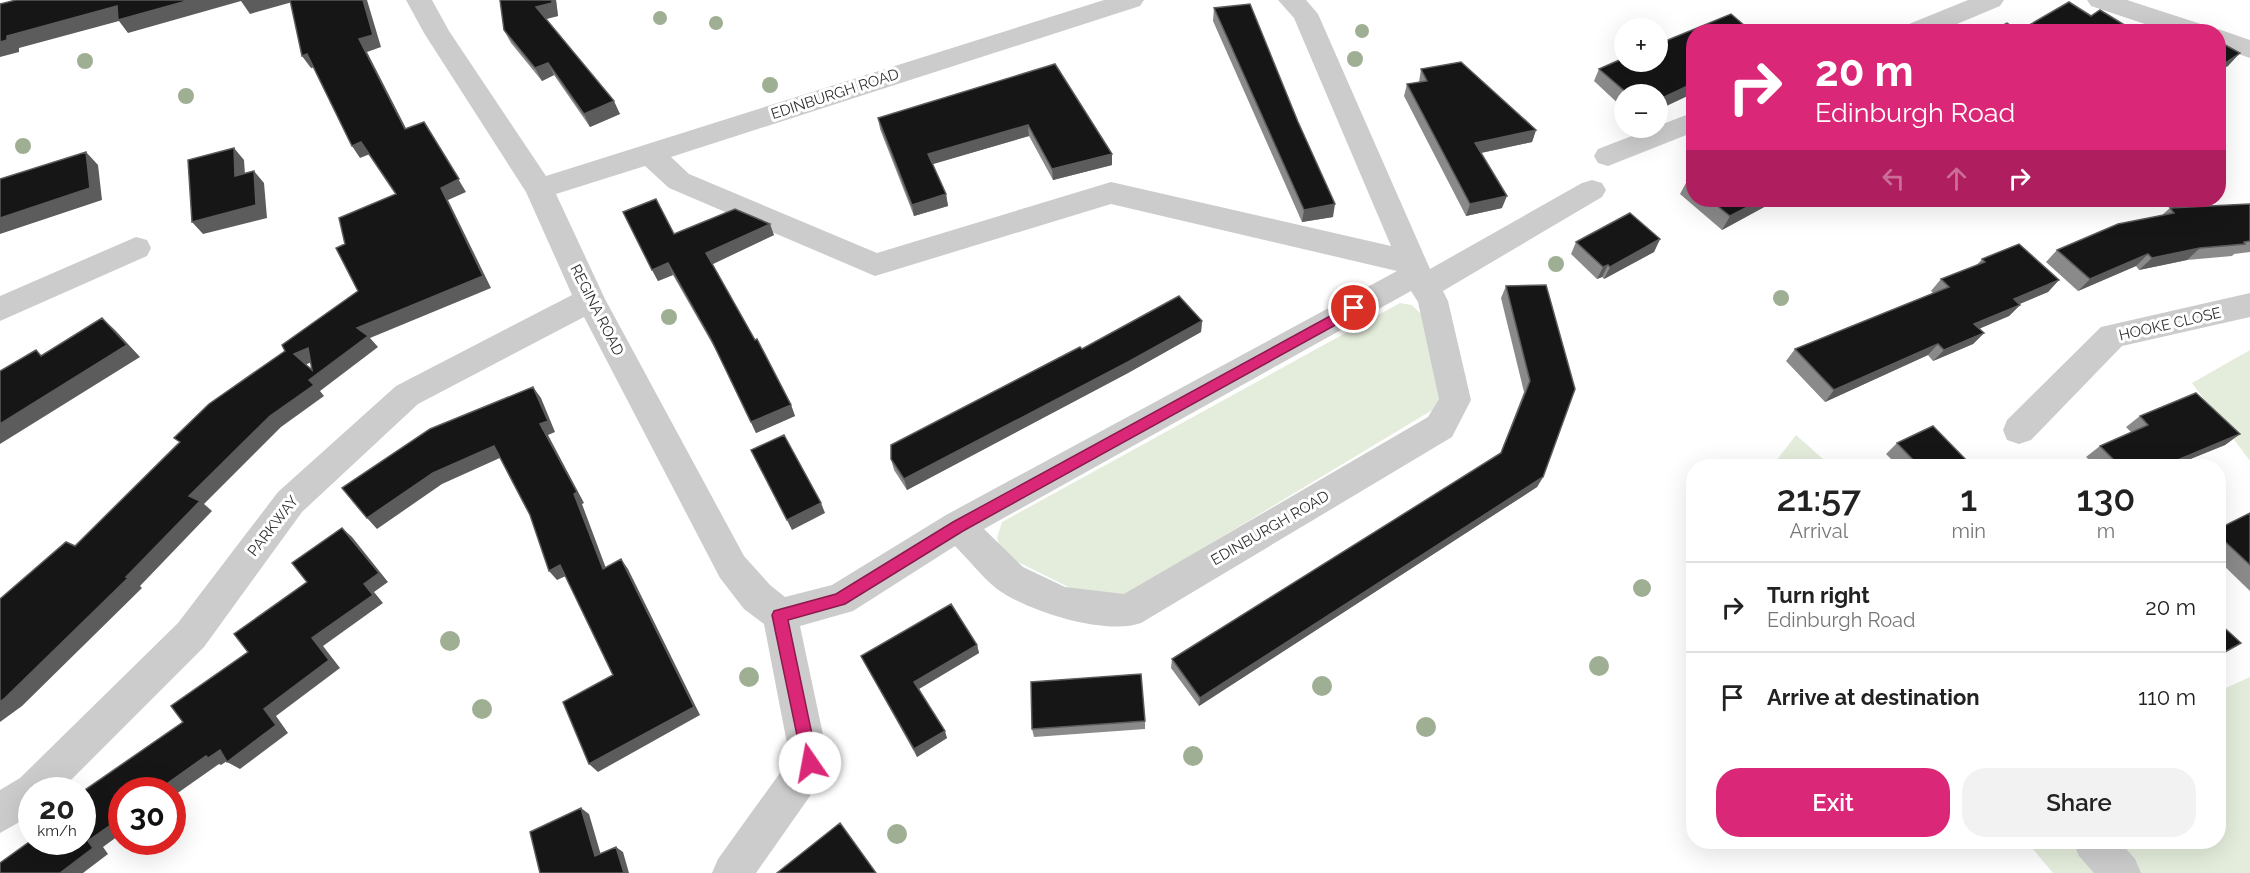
<!DOCTYPE html>
<meta charset="utf-8">
<style>
:root{--surface:#fff;--page:#f2f2f2;--text:#222;--muted:#767676;--line:#e0e0e0;--accent:#db2777}
body{margin:0;font-family:Raleway,sans-serif;background:var(--page);color:var(--text);height:100vh;display:flex;flex-direction:column;font-size:22px;white-space:nowrap}
*{box-sizing:border-box;margin:0}
p{font-size:20px;color:var(--muted)}
.icon{flex:none;width:33px;height:33px;fill:none;stroke:currentColor;stroke-width:2;stroke-linecap:round;stroke-linejoin:round}
.map{position:relative;flex:1;overflow:hidden}
.panel{position:absolute;left:1686px;top:459px;width:540px;height:390px;display:flex;flex-direction:column;background:var(--surface);border-radius:24px;box-shadow:0 6px 24px #0002}
.panel>*{flex:none}
.top-card{position:absolute;left:1686px;top:24px;width:540px;height:183px;border-radius:24px;box-shadow:0 6px 24px #0002;background:#db2777;color:#fff;overflow:hidden}
.fabs{position:absolute;left:1614px;top:18px;display:grid;gap:12px}
.fabs a{display:grid;place-items:center;width:54px;height:54px;border-radius:50%;background:var(--surface);box-shadow:0 6px 24px #0002;font-size:30px}
.speed{position:absolute;left:18px;top:777px;display:flex;gap:12px;font-size:30px;font-weight:700;text-align:center}
.speed>*{display:grid;place-content:center;width:78px;height:78px;border-radius:50%;background:var(--surface);box-shadow:0 6px 24px #0002;line-height:1}
.speed small{font-size:15px;font-weight:400}
.speed .limit{border:9px solid #d22;background:#fff;color:#111}
.pin{position:absolute;display:grid;place-items:center;width:51px;height:51px;color:#fff;margin:-26px;border:3px solid #fff;border-radius:50%;box-shadow:0 2px 6px #0007}
.me{position:absolute;width:66px;margin:-33px;rotate:348deg;stroke-linejoin:round;filter:drop-shadow(0 0 4px #0008)}
.turn{display:flex;align-items:center;gap:21px;height:126px;padding:0 30px;font-size:27px}
.turn .icon{width:78px;height:78px;stroke-width:2.5}
.turn b{display:block;font-size:42px;line-height:51px}
.lanes{display:flex;align-items:center;height:57px;padding:0 30px;background:#0003;justify-content:center;gap:30px;direction:ltr}
.lanes .off{opacity:.35}
.eta{display:flex;justify-content:space-evenly;align-items:center;height:102px;text-align:center}
.eta b{font-size:36px;font-weight:600;line-height:42px}
.primary-button{display:flex;gap:12px;margin-top:auto;padding:12px 30px}
.primary-button a{flex:1;height:69px;border-radius:24px;background:var(--accent);color:#fff;font-size:24px;font-weight:600;line-height:69px;text-align:center}
.primary-button a+a{background:var(--page);color:var(--text)}
ul{padding:0;list-style:none}
li{display:flex;align-items:center;gap:18px;height:90px;padding:0 30px;border-top:2px solid var(--line)}
li div{flex:1}
li b{display:block;font-size:22px}
li em{font-style:normal}
.map>svg:first-child{display:block}
</style>
<div class="map">
<svg width="2250" height="873" viewBox="0 0 2250 873">
<rect width="100%" height="100%" fill="#fff"/>
<path fill="#e4eddc" d="M1400,303L1412,305L1424,317L1442,394L1434,409L1117,600L1092,599L1002,554L997,538L1002,522Z
M2250,350V461L2192,383Z
M1796,435L1831,466H1772Z
M2250,677V873H2053L2027,842H2218L2219,691Z"/>
<g fill="none" stroke-linecap="round" stroke-linejoin="round">
<path fill="#ccc" fill-rule="evenodd" d="M406,0H432L449,31L546,176L1104,0H1144L1140,6L671,157L689,174L877,253L1111,182L1391,246L1294,18L1278,0H1306L1318,14L1430,269L1582,183L1592,180L1602,183L1606,190L1602,197L1443,291L1448,301L1471,400L1452,437L1141,623C1106,636 1027,611 997,589C982,577 969,560 955,546L853,611L800,626L829,763L824,776L756,873H712L718,859L790,759L764,624L744,609L720,578L584,317L418,404L302,512L204,647L61,790H32V815L0,833V790L20,778L178,623L278,492L396,386L572,295L526,192L424,33ZM645,166L669,188L875,276L1111,204L1397,271L946,515L832,585L785,597L770,585L744,556L605,299L556,194ZM1411,291L1418,302L1439,399L1428,417L1124,594L1065,587L1023,567L984,529Z
M1968,0H2004L2000,6L1938,32H1900L1904,26Z
M2087,0H2127L2207,26L2211,31L2218,29L2250,40V58L2218,47V32H2169L2091,6Z
M1694,112V132L1608,166L1598,163L1594,156L1598,149Z
M136,237L147,240L151,248L147,256L0,321V296Z
M2250,293V317L2122,346L2031,440L2019,444L2007,440L2003,430L2007,420L2101,327Z
M2073,842H2120L2135,859L2141,873H2094L2079,856Z"/>
</g>
<g fill="#9faf93">
<circle cx="660" cy="18" r="7"/>
<circle cx="716" cy="23" r="7"/>
<circle cx="1362" cy="31" r="7"/>
<circle cx="1355" cy="59" r="8"/>
<circle cx="85" cy="61" r="8"/>
<circle cx="770" cy="85" r="8"/>
<circle cx="186" cy="96" r="8"/>
<circle cx="23" cy="146" r="8"/>
<circle cx="1556" cy="264" r="8"/>
<circle cx="1781" cy="298" r="8"/>
<circle cx="669" cy="317" r="8"/>
<circle cx="1642" cy="588" r="9"/>
<circle cx="450" cy="641" r="10"/>
<circle cx="1599" cy="666" r="10"/>
<circle cx="749" cy="677" r="10"/>
<circle cx="1322" cy="686" r="10"/>
<circle cx="482" cy="709" r="10"/>
<circle cx="1426" cy="727" r="10"/>
<circle cx="1193" cy="756" r="10"/>
<circle cx="897" cy="834" r="10"/>
</g>
<path fill="#8a8a8a" d="M500,0H556L558,16L546,19L620,114L590,127L554,75L542,81L511,43L504,30Z
M1214,8L1333,217L1302,222L1213,21Z
M1055,64L1112,154V165L1053,180L1029,136L932,164L946,194L948,206L914,216L880,129L878,118Z
M1421,69L1536,130L1532,142L1481,153L1502,208L1466,216L1404,96L1407,84L1419,82Z
M1599,69L1658,94H1624V109L1594,81Z
M1694,178V200H1777L1722,230L1680,194L1687,181Z
M2250,204V252L2234,254L2232,256L2187,260L2139,270L2136,266L2078,291L2046,262L2057,250L2162,215L2170,208Z
M623,212L674,234L774,235L712,264L791,405L795,416L756,433L717,352L673,275L658,281Z
M1660,239L1654,252L1604,279L1602,277L1597,279L1571,254L1576,242Z
M1982,259L2059,280L2048,292L2019,304L2020,305L2009,316L1979,329L1984,333L1973,344L1933,361L1928,355L1825,402L1786,361L1795,349L1933,293L1931,291L1941,279L1976,266Z
M1546,285L1543,477L1537,487L1199,706L1171,668L1172,659L1500,454L1524,392L1501,298L1506,286Z
M1202,321L1201,332L1128,373L907,490L894,470L891,459L1082,349Z
M2140,416L2240,434L2225,445L2183,462L2188,466H2096L2086,457L2100,446L2131,432L2126,427Z
M1897,443L1972,466H1898L1886,454Z
M2250,513V591L2218,560V529Z
M977,645L979,653L919,689L947,738L917,757L865,664L861,656Z
M1145,721V729L1034,737L1032,729Z"/>
<path fill="#5c5c5c" d="M190,0H295L296,1L250,14L241,1L128,33L119,21L19,48V52L0,57V42L7,36L117,6Z
M363,0H367L381,47L367,52L413,142L405,129L359,39Z
M552,0H556L558,16L542,20L536,7Z
M2240,53L2228,66L2218,72V68Z
M307,54L316,67L311,68L302,56Z
M548,63L554,75L542,81L535,68Z
M1694,81V93L1658,110V100Z
M614,101L620,114L590,127L584,114Z
M424,122L466,192L448,200L491,288L370,338L378,347L320,391L324,396L281,427L204,504L212,511L140,586L142,588L22,706L0,722V702L189,496L270,416L309,380L357,328L441,188Z
M1028,125L1029,136L930,165L928,154Z
M1536,130L1532,142L1471,155L1475,143Z
M361,142L370,154L360,158L352,146Z
M234,148L244,160L246,189L235,176Z
M86,152L98,165L102,200L0,234V218Z
M1112,154V165L1053,180L1052,169Z
M254,171L264,183L267,218L203,234L192,222Z
M946,194L948,206L914,216L912,205Z
M1507,196L1502,208L1466,216L1470,204Z
M1761,200H1777L1722,230L1730,216Z
M1335,204L1333,217L1302,222L1304,210Z
M770,224L774,235L711,265L706,253Z
M1660,239L1654,252L1604,279L1610,267Z
M2200,248L2187,260L2139,270L2152,258Z
M2148,254L2136,266L2078,291L2090,279Z
M668,263L673,275L658,281L652,270Z
M1608,265L1602,277L1597,279L1603,267Z
M2059,280L2048,292L2003,311L2014,299Z
M2020,305L2009,316L1964,335L1974,324Z
M102,318L115,330L140,357L0,444V424Z
M1202,321L1201,332L1128,373L907,490L904,479Z
M1984,333L1973,344L1933,361L1944,350Z
M1938,344L1928,355L1825,402L1834,390Z
M308,348L318,359L305,365L294,354Z
M533,387L541,398L555,432L548,435L584,503L582,504L610,579L603,569L540,424Z
M791,405L795,416L756,433L751,422Z
M2240,434L2225,445L2173,466L2180,459Z
M494,446L502,457L442,484L377,529L367,518L433,473Z
M1543,477L1537,487L1199,706L1200,698Z
M821,503L825,513L792,530L787,520Z
M342,528L352,537L388,582L374,592L383,603L323,646L340,668L276,716L288,733L240,769L227,762L312,638L364,584Z
M621,559L628,569L700,715L598,772L589,764L694,707Z
M560,565L568,575L557,580L549,571Z
M977,645L979,653L917,690L914,682Z
M945,731L947,738L917,757L914,749Z
M220,750L233,757L221,765L219,764L172,797V790H158L206,756Z
M581,808L589,814L603,862L595,856Z
M122,817V833L103,847L108,854L83,873H60L88,841Z
M616,847L623,852L629,873H624Z"/>
<path fill="#161616" stroke="#5c5c5c" stroke-width="1.5" fill-rule="evenodd" d="M16,0H190L118,20L117,6L7,36V40L0,42V4Z
M290,0H363L373,35L359,39L405,129L424,122L459,179L441,188L483,276L357,328L368,336L309,380L314,385L270,416L189,496L200,501L126,577L128,578L5,698L0,702V599L66,542L75,546L180,442L174,438L209,404L285,351L282,345L358,291L336,248L345,244L339,218L396,194L361,142L352,146L307,54L302,56ZM308,348L312,370L294,354Z
M500,0H552V3L536,7L614,101L584,114L548,63L535,68L504,30Z
M2069,2L2091,16L2100,10L2136,32H1990L2007,23L2019,31Z
M1250,4L1298,122L1335,204L1304,210L1214,8Z
M1731,14L1752,32H1694V83L1658,100V94H1628L1599,69L1624,58V62H1658V44Z
M2218,41L2240,53L2218,68Z
M1461,62L1536,130L1475,143L1507,196L1470,204L1407,84L1427,81L1421,69Z
M1055,64L1112,154L1052,169L1028,125L928,154L946,194L912,205L878,118Z
M234,148L235,176L254,171L256,205L192,222L188,160Z
M86,152L90,188L0,218V179Z
M1694,178V186L1687,181Z
M656,199L674,234L735,209L770,224L706,253L755,340L757,339L791,405L751,422L712,341L668,263L652,270L623,212Z
M1710,200H1761L1730,216Z
M2250,204V241L2244,242L2245,244L2200,248L2152,258L2148,254L2090,279L2057,250L2118,224L2174,213L2170,208Z
M1630,213L1660,239L1610,267L1608,265L1603,267L1576,242Z
M2019,244L2059,280L2014,299L2020,305L1974,324L1984,333L1944,350L1938,344L1834,390L1795,349L1949,287L1941,279L1985,262L1982,259Z
M1546,285L1575,389L1543,477L1200,698L1172,659L1501,453L1530,381L1506,286Z
M1179,296L1202,321L1128,362L904,479L891,459V445L1080,347L1082,349Z
M102,318L127,345L0,424V371L36,350L41,356Z
M533,387L548,421L540,424L577,492L574,494L603,569L621,559L694,707L589,764L563,702L613,675L560,565L549,571L530,515L494,446L433,473L367,518L342,488L430,429Z
M2196,393L2240,434L2180,459L2188,466H2120L2100,446L2148,425L2140,416Z
M1933,426L1972,466H1919L1897,443Z
M784,435L821,503L787,520L751,450Z
M2250,513V565L2218,535V529Z
M342,528L379,573L364,584L373,595L312,638L329,660L264,709L276,725L227,762L220,750L208,758L206,756L158,790H122V817L88,841L93,848L60,873H0V863L32,840V842H82V802L84,801L82,799V792L183,722L171,706L248,652L234,634L307,582L292,563Z
M951,604L977,645L914,682L945,731L914,749L861,656Z
M2218,622L2241,643L2218,656Z
M1141,674L1145,721L1032,729L1031,682Z
M581,808L595,856L616,847L624,873H540L530,832Z
M840,823L876,873H777Z"/>
<path fill="#db2777" stroke="#8e194d" stroke-width="1.5" d="M1354,303L1360,308L1359,312L963,531L845,604L788,620L818,763L815,769L810,771L804,769L772,615L774,611L836,594L953,522Z"/>
<g text-anchor="middle" stroke-width="6" stroke-linejoin="round" paint-order="stroke">
<g font-size="15" fill="#2f2f2f" stroke="#fff">
<text transform="translate(835 94) rotate(-18)" y="5">EDINBURGH ROAD</text>
<text transform="translate(597 310) rotate(63)" y="5">REGINA ROAD</text>
<text transform="translate(2170 324) rotate(-13)" y="5">HOOKE CLOSE</text>
<text transform="translate(273 526) rotate(-52)" y="5">PARKWAY</text>
<text transform="translate(1270 528) rotate(-30)" y="5">EDINBURGH ROAD</text>
</g>
</g>
</svg>
<div class="fabs">
<a>+</a>
<a>−</a>
</div>
<div class="speed"><div>20<small>km/h</small></div><div class="limit">30</div></div>
<div class="pin" style="left:1354px;top:308px;background:#d93025"><svg class="icon" aria-label="arrive" viewBox="0 0 24 24"><path d="M6 21V4h12l-3 4 3 4H6"/></svg></div>
<svg class="me" style="left:810px;top:763px" viewBox="-20 -20 40 40"><circle r="19" fill="#fff"/><path d="M0-13L10 11 0 6-10 11z" fill="#db2777"/></svg>
<div class="top-card">
<div class="turn"><svg class="icon" aria-label="right" viewBox="0 0 24 24"><path d="M7 20v-9h11M14 6l5 5-5 5"/></svg><div><b>20 m</b>Edinburgh Road</div></div>
<div class="lanes"><svg class="icon off" aria-label="left" viewBox="0 0 24 24"><path d="M17 20v-9H6M10 6l-5 5 5 5"/></svg><svg class="icon off" aria-label="ahead" viewBox="0 0 24 24"><path d="M12 20V5M6 11l6-6 6 6"/></svg><svg class="icon" aria-label="right" viewBox="0 0 24 24"><path d="M7 20v-9h11M14 6l5 5-5 5"/></svg></div>
</div>
<section class="panel">
<div class="eta">
<div><b>21:57</b><p>Arrival</p></div>
<div><b>1</b><p>min</p></div>
<div><b>130</b><p>m</p></div>
</div>
<ul>
<li><svg class="icon" aria-label="right" viewBox="0 0 24 24"><path d="M7 20v-9h11M14 6l5 5-5 5"/></svg><div><b>Turn right</b><p>Edinburgh Road</p></div><em>20 m</em></li>
<li><svg class="icon" aria-label="arrive" viewBox="0 0 24 24"><path d="M6 21V4h12l-3 4 3 4H6"/></svg><div><b>Arrive at destination</b></div><em>110 m</em></li>
</ul>
<div class="primary-button"><a>Exit</a><a>Share</a></div>
</section>
</div>
